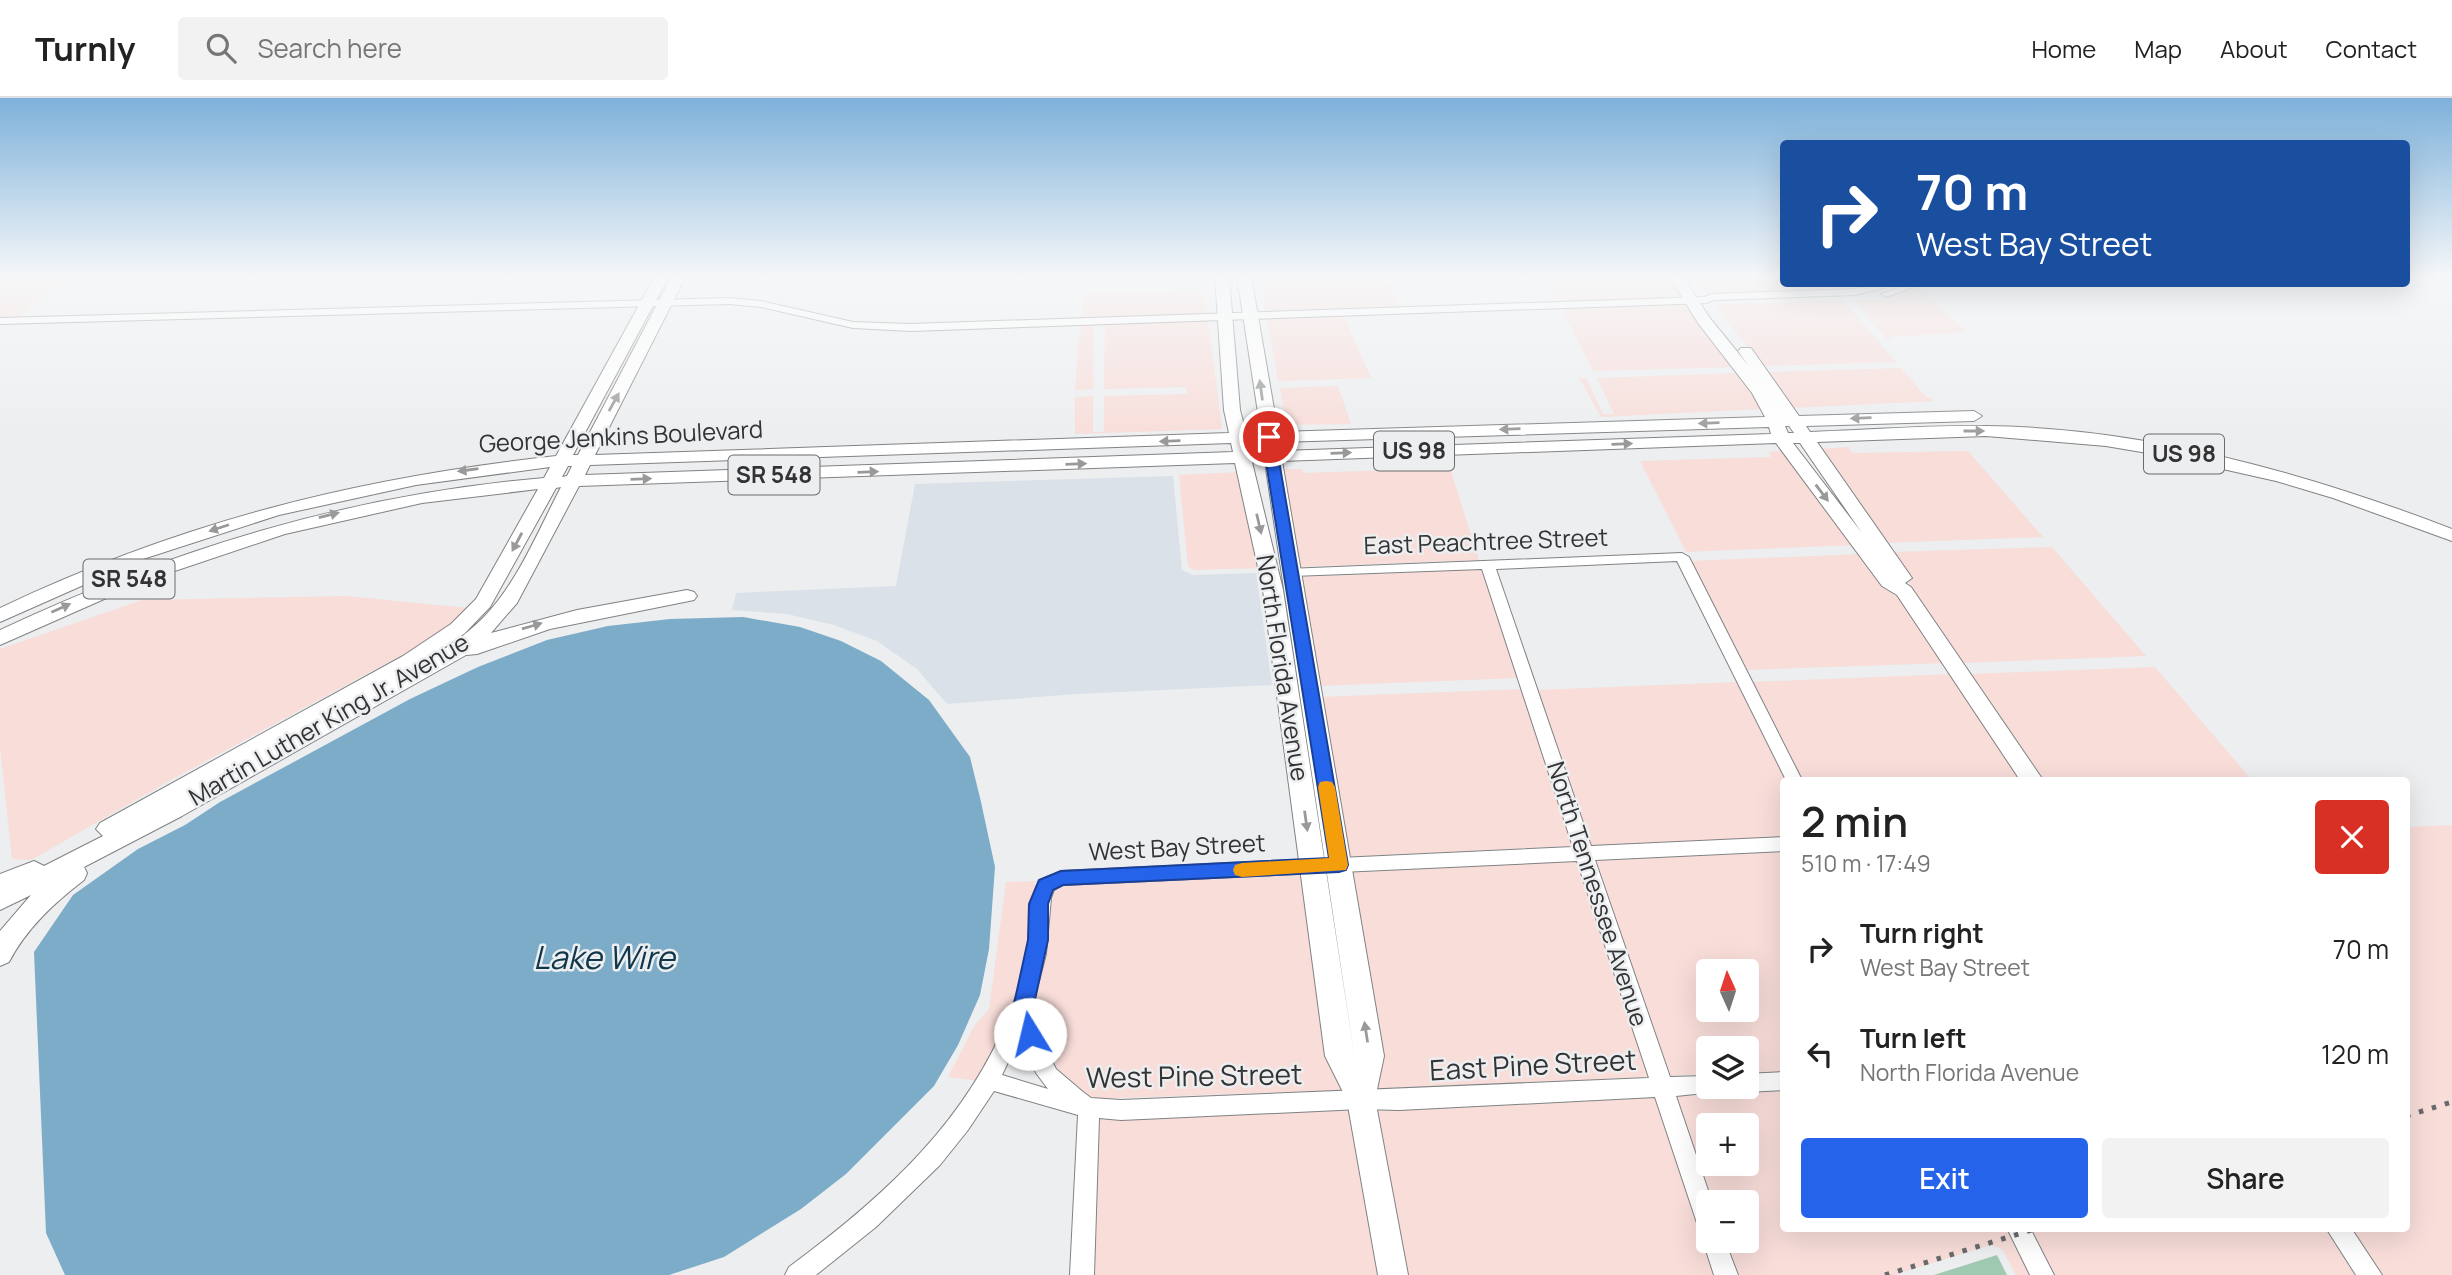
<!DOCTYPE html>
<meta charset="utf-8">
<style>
:root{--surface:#fff;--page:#f2f2f2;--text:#222;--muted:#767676;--line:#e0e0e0;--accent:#2563eb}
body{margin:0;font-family:Manrope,sans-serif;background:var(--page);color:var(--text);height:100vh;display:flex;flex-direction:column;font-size:26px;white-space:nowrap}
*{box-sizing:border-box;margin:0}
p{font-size:23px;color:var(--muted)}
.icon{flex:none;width:38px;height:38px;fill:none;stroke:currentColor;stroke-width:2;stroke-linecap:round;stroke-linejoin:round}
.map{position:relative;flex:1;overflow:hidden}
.drawer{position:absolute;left:1780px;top:679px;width:630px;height:455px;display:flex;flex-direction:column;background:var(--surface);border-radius:7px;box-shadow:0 7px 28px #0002}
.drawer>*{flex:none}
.top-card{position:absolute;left:1780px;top:42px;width:630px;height:147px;border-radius:7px;box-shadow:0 7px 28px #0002;background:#1a4fa0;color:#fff;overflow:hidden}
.needle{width:46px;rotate:357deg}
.buttons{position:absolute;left:1696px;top:861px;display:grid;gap:14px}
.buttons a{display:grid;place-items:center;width:63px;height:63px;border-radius:7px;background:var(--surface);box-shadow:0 7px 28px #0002;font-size:35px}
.pin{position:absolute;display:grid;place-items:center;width:60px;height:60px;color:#fff;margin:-30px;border:4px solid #fff;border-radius:50%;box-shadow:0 2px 7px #0007}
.me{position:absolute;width:77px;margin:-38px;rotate:351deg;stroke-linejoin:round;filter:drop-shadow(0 0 5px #0008)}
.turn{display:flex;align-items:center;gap:24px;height:147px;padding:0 21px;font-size:32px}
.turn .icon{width:91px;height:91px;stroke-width:2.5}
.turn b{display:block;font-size:49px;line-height:60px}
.round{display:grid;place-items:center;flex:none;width:74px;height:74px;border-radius:7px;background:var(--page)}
.overview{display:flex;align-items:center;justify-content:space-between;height:119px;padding:0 21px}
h1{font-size:42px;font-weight:600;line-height:52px}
.button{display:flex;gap:14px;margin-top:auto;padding:14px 21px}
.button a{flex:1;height:80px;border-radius:7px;background:var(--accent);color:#fff;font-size:28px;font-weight:600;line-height:80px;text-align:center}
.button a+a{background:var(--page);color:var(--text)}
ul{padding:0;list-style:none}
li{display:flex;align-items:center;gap:21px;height:105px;padding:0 21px}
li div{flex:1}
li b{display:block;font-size:26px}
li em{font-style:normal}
header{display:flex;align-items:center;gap:42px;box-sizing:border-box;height:98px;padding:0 35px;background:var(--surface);border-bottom:2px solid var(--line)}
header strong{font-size:33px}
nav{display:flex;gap:38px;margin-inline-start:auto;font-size:24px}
.search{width:490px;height:63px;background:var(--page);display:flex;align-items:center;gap:18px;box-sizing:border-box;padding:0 24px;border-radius:7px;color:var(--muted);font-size:26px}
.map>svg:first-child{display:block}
</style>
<header>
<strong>Turnly</strong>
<div class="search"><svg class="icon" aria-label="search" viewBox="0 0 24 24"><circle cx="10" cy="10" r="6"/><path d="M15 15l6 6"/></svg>Search here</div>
<nav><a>Home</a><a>Map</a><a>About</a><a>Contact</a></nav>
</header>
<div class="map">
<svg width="2452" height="1177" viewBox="0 0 2452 1177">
<rect width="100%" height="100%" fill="#eceef0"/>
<path fill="#f8ddd9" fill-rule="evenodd" d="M0,178H70L19,219L0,220Z
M1259,178L1389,180L1398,208L1266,213Z
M1545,178H1671L1684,200L1558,204Z
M1695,178H1783V186H1831L1836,192L1708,197Z
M1918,190L1967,234L1889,239L1890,244L1854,203L1879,201Z
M1205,192L1208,216L1081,221L1083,195Z
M1844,203L1896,264L1763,268L1714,206Z
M1686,205L1735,269L1593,273L1561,209Z
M1400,215L1344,218L1371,280L1278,283L1267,219Z
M1208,221L1222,331L1075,336V299L1093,298V334H1104V298L1187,296L1186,289L1104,291L1105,226Z
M1080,226H1094L1093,291L1075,292Z
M1901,270L1926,299H1930L1933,303L1792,310L1768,274Z
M1739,275L1763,311L1601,319L1579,280H1586L1603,316H1614L1597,280Z
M1338,288L1351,326L1287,327L1280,290Z
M1848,349L1852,355L1968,353L2043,439L1886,445L1818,351Z
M1785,353L1854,447L1686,454L1640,363L1771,359L1769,354Z
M1450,370L1479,462L1298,469L1282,371H1302L1303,375Z
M1240,374L1262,470L1195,472L1188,469L1179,377Z
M2052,449L2146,558L1961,565L1911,492L1909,481L1892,454Z
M1861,456L1897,494L1947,565L1745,572L1690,463Z
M1482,471L1518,580L1317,588L1299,479Z
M346,498L468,510L446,533L171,682L31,762L12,761L0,650V551L142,502Z
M2155,569L2252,682H2041L1969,576Z
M1954,576L2024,682H1802L1751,584Z
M1736,584L1786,682H1783V739L1589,748L1537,592Z
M1522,591L1572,748L1346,759L1319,599Z
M2452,727V1177H2381L2348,1131L2406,1130V729Z
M1783,754V973L1747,975L1746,950H1708V976L1668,978L1593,762ZM1708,873H1746V912H1708Z
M1577,763L1649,979L1373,991L1349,774Z
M1304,777L1345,992L1093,1001L1062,977L1051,959L1039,932L1033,905L1047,842V807L1053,792L1062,787Z
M1038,783L1034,785L1036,788L1029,807V842L1020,887L1016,899L1013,900L1014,906L1006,929L978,983L948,979L975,927L989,911L1006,784Z
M1783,993V1130L2007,1131L2030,1177H2016L2002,1151L1991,1147L1894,1177H1737L1725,1143H1746V1104H1712L1675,998ZM1708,1027H1746V1066H1708Z
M1655,999L1715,1177H1405L1373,1012Z
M1353,1012L1382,1177H1093L1098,1021Z
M2029,1131H2327L2359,1177H2052Z"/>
<path fill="#dbe1e9" d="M1173,378L1182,472L1193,477L1256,475L1272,587L1076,596L947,606L917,571L877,543L834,527L787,516L732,512L736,495L896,488L915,386Z"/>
<path fill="#a0c9b1" d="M1997,1157L2007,1177H1934Z"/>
<path fill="#7dacc8" d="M743,519L800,529L841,543L881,563L929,602L970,659L981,704L995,769L989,851L980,897L958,947L934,988L846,1076L801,1111L724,1159L669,1177H65L46,1135L34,854L73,797L138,751L185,727L220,704L410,601L478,569L547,542L608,528L670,521Z"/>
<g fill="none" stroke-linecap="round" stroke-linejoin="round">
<g stroke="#808284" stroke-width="2">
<path id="minor" d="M1881,186H1900L1855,197L1714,202L1706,205L911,233L853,230L761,209L729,206L0,226V220L729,200L761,203L853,224L911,226L1704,199L1712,196L1855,191Z
M1909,186H1923L1886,199L1881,196Z
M1682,455L1689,459L1802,682H1786L1677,463L1496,471L1591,748L1783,739V753L1595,762L1670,979L1708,978V989H1718L1715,994L1676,998L1712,1104H1708V1143H1725L1738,1177H1714L1703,1143L1706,1135L1700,1133L1697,1125L1655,999L1399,1012L1361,1011L1121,1022L1099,1020L1094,1177H1070L1078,1017L994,993L968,1032L940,1067L876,1129L816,1177H785L789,1169C884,1099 972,1020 1013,906C1020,888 1025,869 1028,849C1030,827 1029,803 1040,782L1061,773L1573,749L1482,471L1292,478L1285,474L1287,471ZM1577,763L1649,980L1121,1002L1091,1000L1083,994L1056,971L1045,949L1033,906L1046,856L1051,800L1054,792L1063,787ZM1021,937L1036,975L1048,991L1002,977Z
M1783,974V992L1746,994L1737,989H1746V976Z
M2007,1130H2030L2054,1177H2030Z
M2326,1130H2351L2382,1177H2356Z"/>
</g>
<g stroke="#808284" stroke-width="2">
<path id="major" d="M655,178H669L573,357H578L672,178H686L595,357L1229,335L1224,312L1215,178H1229L1240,312L1246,335L1261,334L1237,178H1251L1278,334L1765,319L1752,295L1698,225L1669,178H1683L1709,219L1748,267L1738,253L1741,250H1751L1799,318L1974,313L1982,318L1974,323L1806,328L1810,334C1869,332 1928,327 1986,328C2145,330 2304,374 2452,431V443L2333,400L2276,383L2165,358L2106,348L1986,338L1817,344L1912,480L1905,485L1911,489L2043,682H2020L1897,497L1882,488L1776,345L1282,363L1384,958L1375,1001L1408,1177H1378L1347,1002L1325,958L1263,492L1235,365L579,388L517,505L491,535L577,512L687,492L694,494L697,498L694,502L550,531L477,556L466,557L182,718L84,769L87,775L84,782C53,806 27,830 9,864L0,868V833L31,797L0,812V776L34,763L44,768L103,738L96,731L100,725L403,558L451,526L476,501L538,391L422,405L285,436L145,483L0,547V532C175,450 350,397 544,380L550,369L416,387L279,417L140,462L0,524V510C181,424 356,380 556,358ZM1785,328H1789L1794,335H1788ZM1769,329L1771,336L1281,353L1279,344ZM1262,344L1264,353L1250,354L1248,345ZM1231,345L1233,354L585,377L590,367ZM1793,345H1800L1862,435ZM1252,364H1265L1355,962L1283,492ZM568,368H572L567,378L562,379ZM561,389C538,433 518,484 483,520C465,538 444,552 422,565L465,535L490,509L556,390Z"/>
</g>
<use href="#minor" fill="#fff" fill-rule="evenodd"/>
<use href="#major" fill="#fff" fill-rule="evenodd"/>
<path stroke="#696a6b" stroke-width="5" stroke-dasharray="4.5 9" stroke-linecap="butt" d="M2406,1018L2452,1004
M1885,1177L2038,1130"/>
</g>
<defs><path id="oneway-solid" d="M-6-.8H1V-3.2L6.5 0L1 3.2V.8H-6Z" transform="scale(1.75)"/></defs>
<g fill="#99999a">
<use href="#oneway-solid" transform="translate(1261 292) rotate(-98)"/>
<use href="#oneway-solid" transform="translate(614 304) rotate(-61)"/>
<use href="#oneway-solid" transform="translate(1861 320) rotate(178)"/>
<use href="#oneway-solid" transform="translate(1709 325) rotate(178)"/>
<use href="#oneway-solid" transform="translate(1510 331) rotate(178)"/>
<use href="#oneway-solid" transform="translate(1974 333)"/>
<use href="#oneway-solid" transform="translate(1170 343) rotate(178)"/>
<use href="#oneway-solid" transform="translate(1622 346) rotate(-2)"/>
<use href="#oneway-solid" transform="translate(1341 355) rotate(-2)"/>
<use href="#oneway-solid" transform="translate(1076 366) rotate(-2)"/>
<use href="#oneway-solid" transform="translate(468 372) rotate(172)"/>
<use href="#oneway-solid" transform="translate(868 374) rotate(-2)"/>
<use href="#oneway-solid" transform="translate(641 381) rotate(-2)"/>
<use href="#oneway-solid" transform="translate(1822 395) rotate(53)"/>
<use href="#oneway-solid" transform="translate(329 417) rotate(-14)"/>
<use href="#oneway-solid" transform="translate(1259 426) rotate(77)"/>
<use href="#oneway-solid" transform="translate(219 430) rotate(162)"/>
<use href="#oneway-solid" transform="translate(517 444) rotate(118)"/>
<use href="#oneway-solid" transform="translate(61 510) rotate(-24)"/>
<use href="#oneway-solid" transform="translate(532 528) rotate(-16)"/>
<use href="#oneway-solid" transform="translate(1306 723) rotate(82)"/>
<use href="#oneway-solid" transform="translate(1366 934) rotate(-99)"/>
</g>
<linearGradient id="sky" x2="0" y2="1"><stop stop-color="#7db1db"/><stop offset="0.52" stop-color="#f6f7f8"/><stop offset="1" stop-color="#f6f7f8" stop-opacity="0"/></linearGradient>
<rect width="2452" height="343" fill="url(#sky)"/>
<path fill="#2563eb" stroke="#184099" stroke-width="2" d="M1269,335L1275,339L1348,767L1346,772L1339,774L1063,787L1053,792L1048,806V842L1034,906L1040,936L1037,942L1030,945L1023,942L1014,906L1028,842L1029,806L1039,782L1061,773L1329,760L1262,339Z"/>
<path fill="#f59e0b" d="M1326,683L1332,684L1335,689L1348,767L1346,772L1242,779L1235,777L1233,772L1235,767L1242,765L1329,760L1318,689L1320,684Z"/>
<g text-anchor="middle" stroke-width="5" stroke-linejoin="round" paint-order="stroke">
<g fill="#eceef0" stroke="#6a6b6c" stroke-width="2">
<rect x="1374" y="333.5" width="80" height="39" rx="5"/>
<rect x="2144" y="336.5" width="80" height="39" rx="5"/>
<rect x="728.5" y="357.5" width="91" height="39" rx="5"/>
<rect x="83.5" y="461.5" width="91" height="39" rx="5"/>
</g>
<g font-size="23" font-weight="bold" fill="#333334">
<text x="1414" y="361">US 98</text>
<text x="2184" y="364">US 98</text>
<text x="774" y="385">SR 548</text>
<text x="129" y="489">SR 548</text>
</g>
<g font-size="24" fill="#333334" stroke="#eceef0">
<text transform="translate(621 339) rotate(-3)" y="8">George Jenkins Boulevard</text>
<text transform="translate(1486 444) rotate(-2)" y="8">East Peachtree Street</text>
<text transform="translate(1282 570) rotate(81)" y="8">North Florida Avenue</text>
<text transform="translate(329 622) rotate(-30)" y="8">Martin Luther King Jr. Avenue</text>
<text transform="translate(1177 750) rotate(-3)" y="8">West Bay Street</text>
<text transform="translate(1597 796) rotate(72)" y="8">North Tennessee Avenue</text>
</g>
<g font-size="28" fill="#333334" stroke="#eceef0">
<text transform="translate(1533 967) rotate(-3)" y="10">East Pine Street</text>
<text transform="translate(1194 978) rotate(-1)" y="10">West Pine Street</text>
</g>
<g font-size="32" font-style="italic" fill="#0f374c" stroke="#eceef0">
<text x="604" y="871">Lake Wire</text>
</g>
</g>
</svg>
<div class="buttons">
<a><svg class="needle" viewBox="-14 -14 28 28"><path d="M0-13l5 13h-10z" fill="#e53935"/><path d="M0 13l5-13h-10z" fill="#767676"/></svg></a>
<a><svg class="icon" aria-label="layers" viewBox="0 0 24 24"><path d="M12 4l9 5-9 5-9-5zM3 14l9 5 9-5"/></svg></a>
<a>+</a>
<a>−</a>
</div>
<div class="pin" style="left:1269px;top:339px;background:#d93025"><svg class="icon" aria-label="arrive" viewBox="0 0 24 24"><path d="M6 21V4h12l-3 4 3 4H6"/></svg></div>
<svg class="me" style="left:1030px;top:936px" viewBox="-20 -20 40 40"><circle r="19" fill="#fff"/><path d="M0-13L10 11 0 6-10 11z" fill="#2563eb"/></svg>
<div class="top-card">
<div class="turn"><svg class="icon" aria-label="right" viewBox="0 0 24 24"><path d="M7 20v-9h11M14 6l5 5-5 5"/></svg><div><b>70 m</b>West Bay Street</div></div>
</div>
<section class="drawer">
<div class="overview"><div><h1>2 min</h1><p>510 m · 17:49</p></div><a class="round" style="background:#d93025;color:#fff"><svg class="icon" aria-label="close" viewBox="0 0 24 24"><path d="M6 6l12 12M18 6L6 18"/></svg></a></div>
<ul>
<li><svg class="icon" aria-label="right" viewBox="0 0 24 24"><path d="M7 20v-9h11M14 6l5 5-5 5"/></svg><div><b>Turn right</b><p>West Bay Street</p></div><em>70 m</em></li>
<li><svg class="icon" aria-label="left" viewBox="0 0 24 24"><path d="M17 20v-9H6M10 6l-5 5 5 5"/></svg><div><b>Turn left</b><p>North Florida Avenue</p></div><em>120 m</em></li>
</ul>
<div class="button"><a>Exit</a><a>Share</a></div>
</section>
</div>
